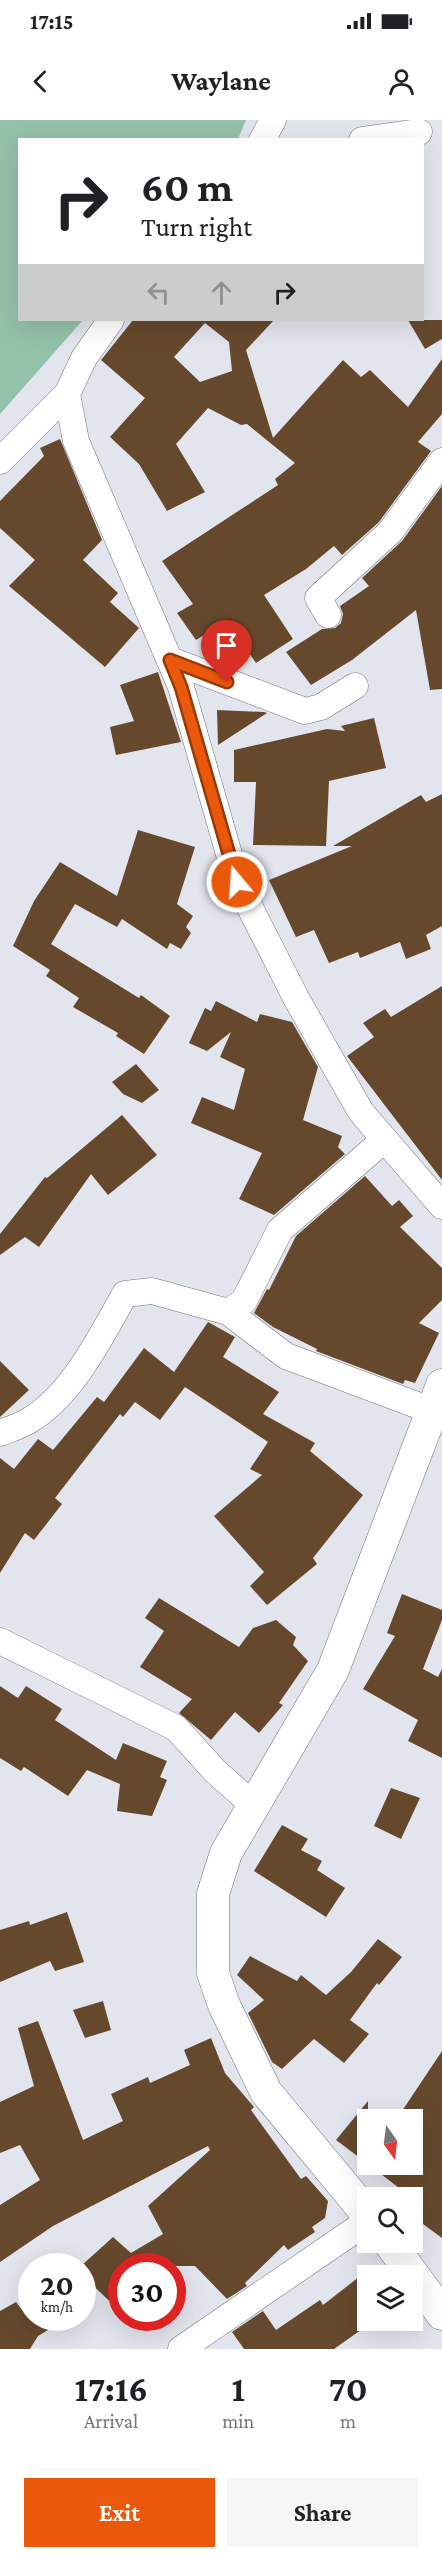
<!DOCTYPE html>
<style>
:root{--surface:#fff;--page:#f6f6f6;--text:#202124;--muted:#757577;--accent:#ea580c}
body{margin:0;font-family:"Crimson Pro",serif;background:var(--page);color:var(--text);height:100vh;display:flex;flex-direction:column;font-size:22px;white-space:nowrap}
*{box-sizing:border-box;margin:0}
p{font-size:20px;color:var(--muted)}
.icon{flex:none;width:33px;height:33px;fill:none;stroke:currentColor;stroke-width:2;stroke-linecap:round;stroke-linejoin:round}
.map{position:relative;height:2229px;overflow:hidden}
.side{display:flex;flex-direction:column;background:var(--surface);flex:1}
.side>*{flex:none}
.hud{position:absolute;left:18px;top:18px;width:406px;height:183px;border-radius:0px;box-shadow:0 6px 24px #0002;background:#fff;color:var(--text);overflow:hidden}
.needle{width:39px;rotate:166deg}
.fabs{position:absolute;left:357px;top:1989px;display:grid;gap:12px}
.fabs a{display:grid;place-items:center;width:66px;height:66px;border-radius:0px;background:var(--surface);box-shadow:0 6px 24px #0002;font-size:30px}
.speed{position:absolute;left:18px;top:2133px;display:flex;gap:12px;font-size:30px;font-weight:700;text-align:center}
.speed>*{display:grid;place-content:center;width:78px;height:78px;border-radius:50%;background:var(--surface);box-shadow:0 6px 24px #0002;line-height:1}
.speed small{font-size:15px;font-weight:400}
.speed .limit{border:9px solid #d22;background:#fff;color:#111}
.pin{position:absolute;display:grid;place-items:center;width:51px;height:51px;color:#fff;margin:-62px -26px;border-radius:50% 50% 50% 0;rotate:-45deg;box-shadow:0 0 6px #0007}
.pin .icon{rotate:45deg}
.me{position:absolute;width:66px;margin:-33px;rotate:342deg;stroke-linejoin:round;filter:drop-shadow(0 0 4px #0008)}
.turn{display:flex;align-items:center;gap:21px;height:126px;padding:0 24px;font-size:27px}
.turn .icon{width:78px;height:78px;stroke-width:2.5}
.turn b{display:block;font-size:42px;line-height:51px}
.lanes{display:flex;align-items:center;height:57px;padding:0 24px;background:#0003;justify-content:center;gap:30px;direction:ltr}
.lanes .off{opacity:.35}
.eta{display:flex;justify-content:space-evenly;align-items:center;height:102px;text-align:center}
.eta b{font-size:36px;font-weight:700;line-height:42px}
.primary-button{display:flex;gap:12px;margin-top:auto;padding:12px 24px}
.primary-button a{flex:1;height:69px;border-radius:0px;background:var(--accent);color:#fff;font-size:24px;font-weight:700;line-height:69px;text-align:center}
.primary-button a+a{background:var(--page);color:var(--text)}
.status{display:flex;justify-content:space-between;align-items:center;height:42px;padding:0 30px;background:var(--surface);direction:ltr}
.status svg{height:16px;fill:currentColor}
header{display:flex;justify-content:space-between;align-items:center;height:78px;padding:0 24px;background:var(--surface);font-size:27px;font-weight:700}
.map>svg:first-child{display:block}
</style>
<div class="status"><b>17:15</b><svg viewBox="0 0 49 12"><path d="M0 12V9h3v3zM5 12V6h3v6zM10 12V3h3v9zM15 12V0h3v12zM26 1h20v11H26zM47 4h2v5h-2z"/></svg></div>
<header><svg class="icon" aria-label="back" viewBox="0 0 24 24"><path d="M15 5l-7 7 7 7"/></svg>Waylane<svg class="icon" aria-label="person" viewBox="0 0 24 24"><circle cx="12" cy="8" r="4"/><path d="M4 21q1-7 8-7t8 7"/></svg></header>
<div class="map">
<svg width="442" height="2229" viewBox="0 0 442 2229">
<rect width="100%" height="100%" fill="#e3e5ee"/>
<path fill="#94c1aa" d="M0,0H246L238,19L20,20V200H83L0,294Z"/>
<path fill="#66492d" fill-rule="evenodd" d="M133,200H274L246,230L273,318L343,240L361,257L370,250L408,287L442,239V294L418,322L431,331L379,402L342,435L334,426L306,449L264,475L293,519L256,543L227,501L196,520L177,493L193,484L162,441L278,365L275,359L295,343L247,304L241,305L208,288L176,324L205,372L167,391L139,344L110,317L145,278L101,240ZM205,203L229,222L232,251L200,262L174,237Z
M408,200H442V219L425,229Z
M60,319L102,420L83,440L118,473L110,482L139,508L105,547L9,466L35,440L0,408V381L44,336L40,328Z
M442,366V569L430,570L416,490L352,540L311,565L286,532L322,509L335,508L341,503L343,494L340,486L369,466L362,458L402,421Z
M158,552L181,622L116,635L110,607L134,601L120,565Z
M217,590L264,592L267,593L218,625Z
M374,598L386,648L329,661L326,726L253,725L256,662H234V630L327,609L345,611L341,606Z
M442,674V806L426,815L431,829L406,839L400,822L360,838L358,832L329,843L314,810L296,817L269,760L352,726H333L421,675L426,682Z
M138,710L195,727L177,784L193,796L186,807L191,813L181,829L170,823L167,829L122,799L117,807L75,784L51,824L139,878L141,875L170,896L144,934L116,916L118,913L73,887L79,878L46,856L50,850L13,826L34,781L60,742L117,776Z
M442,866V1060L347,936L374,917L363,903L385,889L391,897Z
M216,881L257,902L260,894L292,902L318,947L303,1000L342,1016L338,1027L345,1034L274,1095L239,1079L262,1033L191,1003L202,977L234,990L245,949L220,937L231,912L207,931L189,923L205,888L211,891Z
M136,944L159,970L142,983L123,974L112,962Z
M122,995L157,1035L108,1075L91,1054L39,1127L25,1117L0,1135V1114L45,1057L47,1058Z
M365,1056L392,1086L399,1080L413,1096L400,1107L442,1148V1180L419,1203L439,1213L415,1263L405,1260L403,1264L316,1231L317,1229L273,1207L254,1193L267,1169L269,1170L296,1116Z
M208,1202L235,1217L223,1237L279,1272L263,1294L315,1323L310,1331L363,1375L313,1438L317,1444L267,1485L250,1466L264,1452L214,1396L262,1355L250,1349L268,1322L185,1267L160,1300L135,1282L123,1297L120,1294L55,1378L62,1384L34,1420L25,1413L0,1453V1338L14,1349L38,1319L53,1330L97,1277L104,1282L144,1228L174,1252Z
M0,1241L29,1270L0,1297Z
M402,1474L442,1490V1500L423,1549L438,1557L442,1549V1638L408,1621L418,1600L363,1569L395,1516L387,1513Z
M159,1478L239,1527L253,1508L276,1500L296,1517L293,1525L308,1541L279,1583L283,1585L259,1613L235,1592L211,1620L179,1593L192,1579L140,1547L164,1511L145,1498Z
M0,1566L18,1578L26,1566L62,1589L55,1600L116,1640L123,1623L167,1641L160,1657L167,1660L152,1696L117,1691L120,1664L87,1650L68,1676L24,1647L21,1651L0,1638Z
M391,1668L420,1678L401,1719L374,1706Z
M282,1705L308,1719L301,1730L322,1741L317,1750L345,1768L326,1797L254,1751Z
M67,1792L84,1842L55,1851L50,1841L0,1862V1810L29,1801L30,1805Z
M378,1819L402,1837L379,1865L377,1863L350,1900L369,1914L344,1943L314,1919L282,1949L272,1942L248,1893L264,1880L237,1855L250,1836L297,1861L301,1855L326,1875L351,1852Z
M103,1881L111,1910L85,1918L73,1890Z
M38,1901L83,2020L123,2001L111,1974L148,1957L150,1963L190,1945L184,1930L211,1918L225,1953L254,1987L251,1990L301,2059L306,2056L328,2081L325,2098L312,2107L315,2112L288,2130L284,2125L245,2163L247,2166L227,2179L195,2146H122V2193L82,2155L81,2146L113,2117L131,2133L163,2114L148,2086L210,2030L208,2026L53,2106L0,2142V2085L40,2060L20,2025L0,2033V1982L34,1966L18,1908Z
M442,1931V2118L412,2096V2078L368,2044H412V2000H396Z
M368,1981V2044L336,2020Z
M368,2150V2205L334,2229H244L232,2212L263,2191L276,2210L320,2180L323,2185Z
M16,2182L28,2198H68L38,2216L30,2229H0V2191Z"/>
<g fill="none" stroke-linecap="round" stroke-linejoin="round">
<g stroke="#72747c" stroke-width="27">
<path id="minor" d="M262,20L273,0
M362,20L419,12
M67,274L76,321L181,567L237,762L296,878L361,992L442,1086
M0,341L67,274L84,238L111,200
M328,495L318,478L390,412L442,341
M170,540L305,591L321,587L355,566
M228,1192L286,1236L430,1290
M0,1313C10,1309 21,1306 30,1300C73,1274 101,1216 125,1174L152,1171L228,1192L244,1181L280,1110L384,1020
M0,1521L176,1608L215,1651L252,1684
M181,2229L368,2101"/>
</g>
<g stroke="#72747c" stroke-width="33">
<path id="tertiary" d="M368,2095L266,1972L224,1885L213,1853V1774L226,1733L333,1550L442,1265
M389,2122L442,2194"/>
</g>
<use href="#minor" stroke="#fff" stroke-width="26"/>
<use href="#tertiary" stroke="#fff" stroke-width="32"/>
</g>
<g fill="none" stroke-linecap="round" stroke-linejoin="round">
<g stroke="#983908" stroke-width="15">
<path id="route" d="M227,562L170,540L181,567L237,762"/>
</g>
<use href="#route" stroke="#ea580c" stroke-width="10"/>
</g>
</svg>
<div class="fabs">
<a><svg class="needle" viewBox="-14 -14 28 28"><path d="M0-13l5 13h-10z" fill="#e53935"/><path d="M0 13l5-13h-10z" fill="#757577"/></svg></a>
<a><svg class="icon" aria-label="search" viewBox="0 0 24 24"><circle cx="10" cy="10" r="6"/><path d="M15 15l6 6"/></svg></a>
<a><svg class="icon" aria-label="layers" viewBox="0 0 24 24"><path d="M12 4l9 5-9 5-9-5zM3 14l9 5 9-5"/></svg></a>
</div>
<div class="speed"><div>20<small>km/h</small></div><div class="limit">30</div></div>
<div class="pin" style="left:227px;top:562px;background:#d93025"><svg class="icon" aria-label="arrive" viewBox="0 0 24 24"><path d="M6 21V4h12l-3 4 3 4H6"/></svg></div>
<svg class="me" style="left:237px;top:762px" viewBox="-20 -20 40 40"><circle r="17" fill="#ea580c" stroke="#fff" stroke-width="3"/><path d="M0-11L8 9 0 5-8 9z" fill="#fff"/></svg>
<div class="hud">
<div class="turn"><svg class="icon" aria-label="right" viewBox="0 0 24 24"><path d="M7 20v-9h11M14 6l5 5-5 5"/></svg><div><b>60 m</b>Turn right</div></div>
<div class="lanes"><svg class="icon off" aria-label="left" viewBox="0 0 24 24"><path d="M17 20v-9H6M10 6l-5 5 5 5"/></svg><svg class="icon off" aria-label="ahead" viewBox="0 0 24 24"><path d="M12 20V5M6 11l6-6 6 6"/></svg><svg class="icon" aria-label="right" viewBox="0 0 24 24"><path d="M7 20v-9h11M14 6l5 5-5 5"/></svg></div>
</div>
</div>
<section class="side">
<div class="eta">
<div><b>17:16</b><p>Arrival</p></div>
<div><b>1</b><p>min</p></div>
<div><b>70</b><p>m</p></div>
</div>
<div class="primary-button"><a>Exit</a><a>Share</a></div>
</section>
